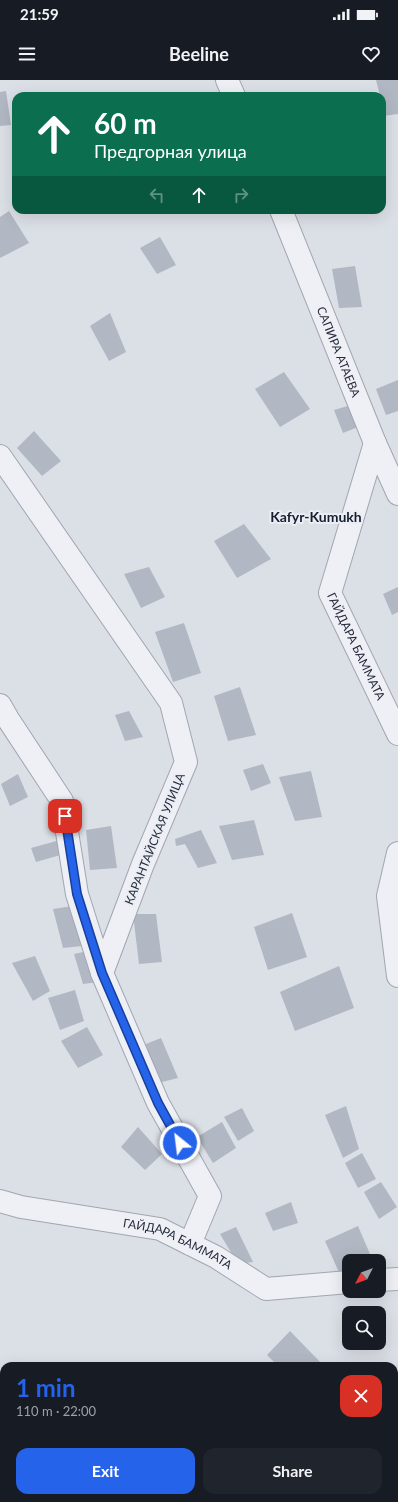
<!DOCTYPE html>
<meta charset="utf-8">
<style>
:root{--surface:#171b24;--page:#20242c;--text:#f1f3f6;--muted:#9ea1a6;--accent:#2563eb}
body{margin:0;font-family:Lato,sans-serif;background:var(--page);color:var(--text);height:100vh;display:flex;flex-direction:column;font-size:15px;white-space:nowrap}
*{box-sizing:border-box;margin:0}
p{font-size:13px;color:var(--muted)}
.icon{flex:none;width:22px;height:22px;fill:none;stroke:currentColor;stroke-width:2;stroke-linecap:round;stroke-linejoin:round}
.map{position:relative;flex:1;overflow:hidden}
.drawer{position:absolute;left:0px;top:1282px;width:398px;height:140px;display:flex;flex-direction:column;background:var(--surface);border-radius:12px 12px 0 0;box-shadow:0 4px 16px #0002}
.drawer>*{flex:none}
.banner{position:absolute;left:12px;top:12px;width:374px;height:122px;border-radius:12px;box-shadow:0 4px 16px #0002;background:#0b6e4f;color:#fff;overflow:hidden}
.needle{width:26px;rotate:228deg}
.controls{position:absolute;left:342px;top:1174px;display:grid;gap:8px}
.controls a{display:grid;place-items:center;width:44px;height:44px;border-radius:8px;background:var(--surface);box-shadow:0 4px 16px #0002;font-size:20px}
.pin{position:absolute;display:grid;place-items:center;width:34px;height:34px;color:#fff;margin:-17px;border-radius:8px;box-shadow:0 2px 6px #0006}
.me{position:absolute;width:44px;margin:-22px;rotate:331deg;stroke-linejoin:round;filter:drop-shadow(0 0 3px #0008)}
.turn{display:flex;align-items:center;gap:14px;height:84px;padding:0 16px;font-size:18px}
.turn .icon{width:52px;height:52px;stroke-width:2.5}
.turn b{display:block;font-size:28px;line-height:34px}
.lanes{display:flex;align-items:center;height:38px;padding:0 16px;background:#0003;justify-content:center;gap:20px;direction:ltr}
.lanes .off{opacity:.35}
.round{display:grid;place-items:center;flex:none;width:42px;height:42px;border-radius:12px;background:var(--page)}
.summary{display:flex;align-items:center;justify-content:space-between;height:68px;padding:0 16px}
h1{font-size:24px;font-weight:700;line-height:30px;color:var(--accent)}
.primary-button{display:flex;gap:8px;margin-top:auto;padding:8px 16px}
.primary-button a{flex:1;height:46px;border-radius:12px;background:var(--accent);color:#fff;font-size:16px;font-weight:700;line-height:46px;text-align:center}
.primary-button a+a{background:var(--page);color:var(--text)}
.status{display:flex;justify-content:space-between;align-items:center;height:28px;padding:0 20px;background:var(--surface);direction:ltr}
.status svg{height:11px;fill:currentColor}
header{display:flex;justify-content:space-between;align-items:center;height:52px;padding:0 16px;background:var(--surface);font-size:18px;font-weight:700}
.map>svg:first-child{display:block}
</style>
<div class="status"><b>21:59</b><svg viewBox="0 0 49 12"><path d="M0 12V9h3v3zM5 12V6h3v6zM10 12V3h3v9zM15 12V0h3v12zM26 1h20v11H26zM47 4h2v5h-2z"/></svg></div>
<header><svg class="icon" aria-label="menu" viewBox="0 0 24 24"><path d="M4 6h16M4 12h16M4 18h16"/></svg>Beeline<svg class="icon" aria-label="heart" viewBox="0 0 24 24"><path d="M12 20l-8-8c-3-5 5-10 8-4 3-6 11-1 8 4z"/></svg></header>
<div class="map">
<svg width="398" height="1422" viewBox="0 0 398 1422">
<rect width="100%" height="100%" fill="#dbdfe6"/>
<path fill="#b2b8c3" d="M376,0H398V34L383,36L382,16H380Z
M6,11L11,45L0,46V12Z
M9,131L29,163L0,178V137Z
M160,157L176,185L157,194L140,168Z
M355,186L362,227L339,228L332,189Z
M110,233L126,272L109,281L90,246Z
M284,292L310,329L280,347L255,309Z
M398,300V331L386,335L376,309Z
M351,325L358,347L343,353L334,330Z
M34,351L61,381L42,396L17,368Z
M244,444L271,479L237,498L214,461Z
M149,487L165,517L141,528L124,494Z
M398,507V532L392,535L383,514Z
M184,543L201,593L173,602L155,552Z
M240,607L256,655L228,661L214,616Z
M129,631L143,657L125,661L115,635Z
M263,684L271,703L251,711L243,690Z
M311,691L322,737L295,741L279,697Z
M18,694L28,717L10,726L1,704Z
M254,740L264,775L232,780L219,746Z
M111,746L117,788L90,790L86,750Z
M201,750L217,783L198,788L185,764L176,766L175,759Z
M60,760L64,774L36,782L31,768Z
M73,826L82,866L63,868L53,829Z
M292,833L307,877L268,890L254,847Z
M133,834H156L162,882L139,884Z
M88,871L99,902L83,904L74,874Z
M35,876L50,911L33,921L12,883Z
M339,886L354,928L295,951L280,912Z
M75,910L84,941L60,950L48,918Z
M87,947L103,975L78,988L61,961Z
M161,958L178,998L158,1003L141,966Z
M346,1026L359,1069L343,1078L325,1035Z
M242,1028L254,1051L238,1061L224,1037Z
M222,1042L236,1068L213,1083L197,1057Z
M138,1047L162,1074L145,1090L121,1067Z
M362,1073L376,1099L358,1108L345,1083Z
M381,1102L397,1127L379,1139L364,1112Z
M291,1122L298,1143L273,1151L265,1133Z
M358,1146L373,1181H349V1196L342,1199L325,1161Z
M236,1147L253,1182L238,1184L220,1154Z
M290,1251L324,1286H278L267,1275Z"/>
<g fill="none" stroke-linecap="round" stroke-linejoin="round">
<g stroke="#a1a6b0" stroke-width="24">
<g id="street">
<path d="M227,0L234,16"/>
<path id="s1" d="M281,130L375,363L398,414"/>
<path id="s2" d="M375,363L330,513L398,654"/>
<path d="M0,376L171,623L186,682L143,784L102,893L158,1023L210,1116L190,1164"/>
<path d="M0,625L8,639L62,721L77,814L102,893"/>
<path d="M398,773L388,816L398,896"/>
<path id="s3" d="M0,1121L21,1127L160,1149L216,1177L266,1209L349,1202"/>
<path d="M379,1200L398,1199"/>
</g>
</g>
<use href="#street" stroke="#eef0f5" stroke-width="22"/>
<path stroke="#fff" stroke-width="22" d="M0,1410L4,1411
M52,1418L78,1422"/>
<g stroke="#747e90" stroke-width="4.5">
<path id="rail" d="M0,1351L4,1352
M0,1374L4,1375
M394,1403L398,1404
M317,1418L357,1422"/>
</g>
<use href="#rail" stroke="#eaeef4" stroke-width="3" stroke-dasharray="9" stroke-linecap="butt"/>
</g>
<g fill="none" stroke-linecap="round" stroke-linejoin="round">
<g stroke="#184099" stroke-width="10">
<path id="route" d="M65,736L77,814L102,893L158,1023L180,1063"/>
</g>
<use href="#route" stroke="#2563eb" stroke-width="7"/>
</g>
<g text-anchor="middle" stroke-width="4" stroke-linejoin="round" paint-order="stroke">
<g font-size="12" fill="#252c3d" stroke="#eaeef4">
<text dy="4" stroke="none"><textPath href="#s1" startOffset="153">САПИРА АТАЕВА</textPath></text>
<text dy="4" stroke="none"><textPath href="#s2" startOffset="216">ГАЙДАРА БАММАТА</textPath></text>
<text transform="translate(155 759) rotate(-68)" y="4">КАРАНТАЙСКАЯ УЛИЦА</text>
<text dy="4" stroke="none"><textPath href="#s3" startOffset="184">ГАЙДАРА БАММАТА</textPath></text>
</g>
<g font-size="14" font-weight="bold" fill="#171e2d" stroke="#eaeef4">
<text x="316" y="442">Kafyr-Kumukh</text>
</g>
</g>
</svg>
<div class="controls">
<a><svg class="needle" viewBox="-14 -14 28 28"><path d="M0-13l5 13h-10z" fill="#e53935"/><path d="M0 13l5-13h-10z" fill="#9ea1a6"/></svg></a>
<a><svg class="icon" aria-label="search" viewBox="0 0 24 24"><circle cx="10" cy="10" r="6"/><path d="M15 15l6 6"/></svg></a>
</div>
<div class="pin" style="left:65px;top:736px;background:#d93025"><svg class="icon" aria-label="arrive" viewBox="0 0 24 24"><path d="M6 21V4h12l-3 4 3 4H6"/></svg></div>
<svg class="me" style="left:180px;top:1063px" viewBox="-20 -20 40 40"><circle r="17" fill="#2563eb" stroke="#fff" stroke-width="3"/><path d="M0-11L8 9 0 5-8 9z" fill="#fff"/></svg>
<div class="banner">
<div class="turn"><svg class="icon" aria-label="ahead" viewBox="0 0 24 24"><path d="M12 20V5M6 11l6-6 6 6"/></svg><div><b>60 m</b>Предгорная улица</div></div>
<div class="lanes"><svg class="icon off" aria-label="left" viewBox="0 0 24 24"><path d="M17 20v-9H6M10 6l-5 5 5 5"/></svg><svg class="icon" aria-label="ahead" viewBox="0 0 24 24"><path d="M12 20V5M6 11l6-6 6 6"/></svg><svg class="icon off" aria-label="right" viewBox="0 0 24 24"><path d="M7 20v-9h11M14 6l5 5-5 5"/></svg></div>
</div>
<section class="drawer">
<div class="summary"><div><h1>1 min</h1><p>110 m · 22:00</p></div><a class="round" style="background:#d93025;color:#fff"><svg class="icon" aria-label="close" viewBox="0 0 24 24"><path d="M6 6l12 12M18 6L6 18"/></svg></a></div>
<div class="primary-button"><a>Exit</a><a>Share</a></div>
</section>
</div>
